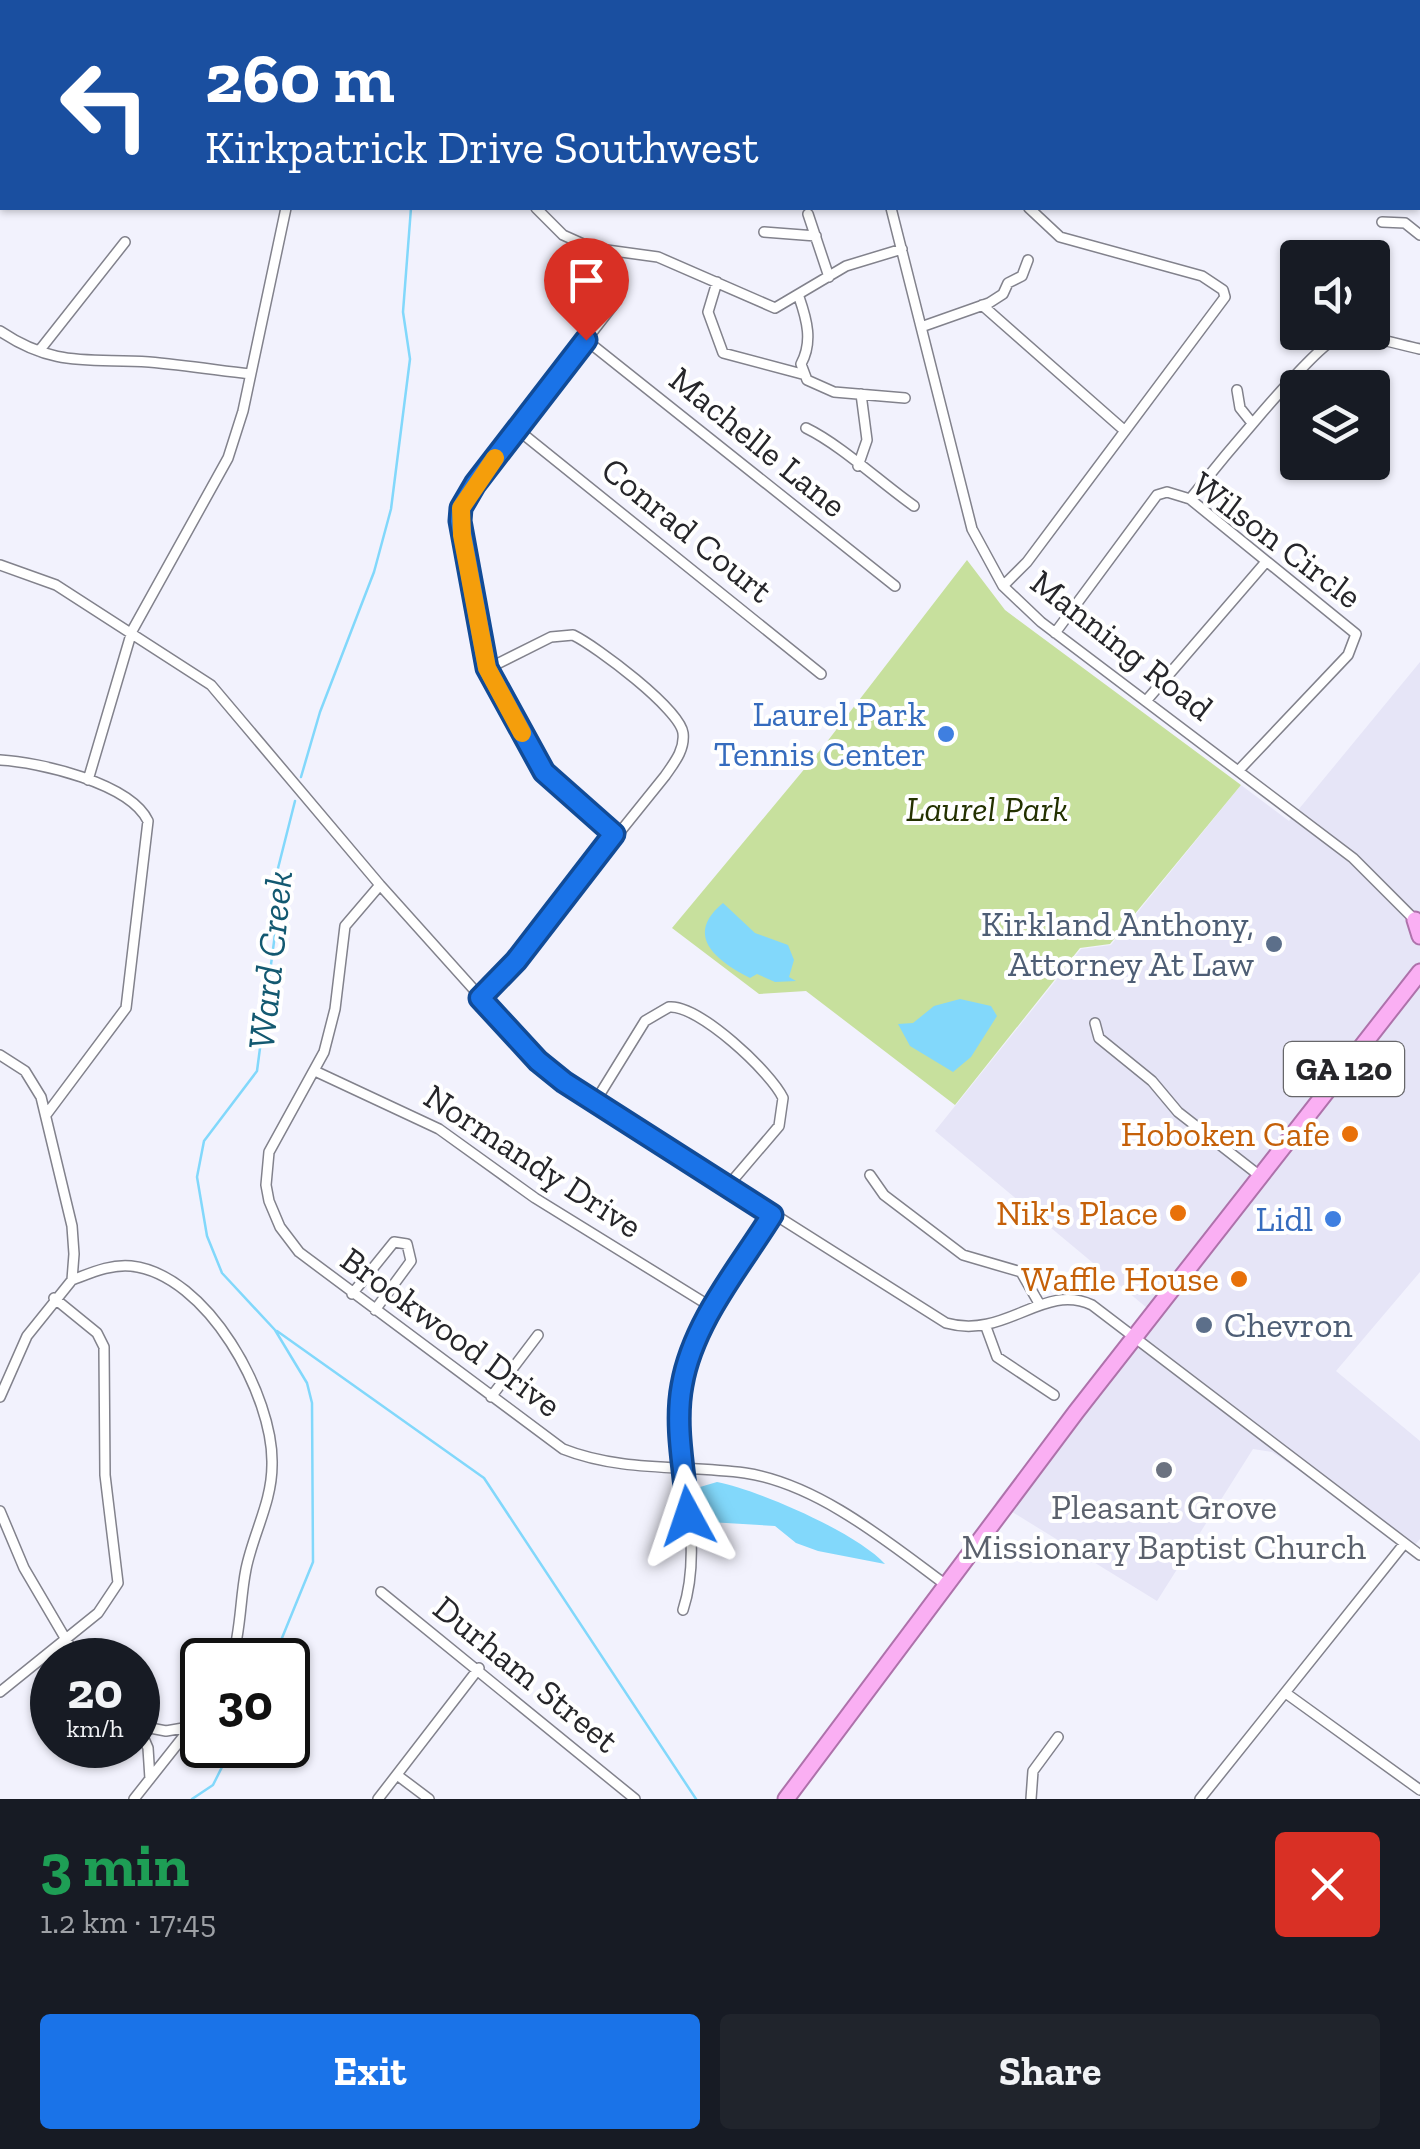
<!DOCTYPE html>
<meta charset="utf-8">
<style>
:root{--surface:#171b24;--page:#20242c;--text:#f1f3f6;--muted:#9ea1a6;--accent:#1a73e8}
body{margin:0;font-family:"Zilla Slab",serif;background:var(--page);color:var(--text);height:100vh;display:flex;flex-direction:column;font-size:38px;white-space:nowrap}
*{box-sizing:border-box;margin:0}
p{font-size:32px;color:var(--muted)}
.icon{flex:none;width:55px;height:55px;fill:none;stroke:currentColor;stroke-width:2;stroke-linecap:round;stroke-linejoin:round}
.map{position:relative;height:1799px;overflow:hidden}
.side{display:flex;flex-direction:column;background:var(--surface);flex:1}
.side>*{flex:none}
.hud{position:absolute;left:0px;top:0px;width:1420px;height:210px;box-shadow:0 2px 8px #0004;background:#1a4fa0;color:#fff;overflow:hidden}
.buttons{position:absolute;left:1280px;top:240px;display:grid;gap:20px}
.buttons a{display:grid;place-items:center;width:110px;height:110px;border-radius:10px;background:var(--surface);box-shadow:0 2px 8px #0004;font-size:50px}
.speed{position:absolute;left:30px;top:1638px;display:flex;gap:20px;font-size:50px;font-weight:700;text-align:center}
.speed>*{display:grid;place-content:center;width:130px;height:130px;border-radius:50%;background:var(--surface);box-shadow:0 2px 8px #0004;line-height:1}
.speed small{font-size:25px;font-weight:400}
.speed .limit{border:5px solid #111;border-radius:15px;background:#fff;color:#111}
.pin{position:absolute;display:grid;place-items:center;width:85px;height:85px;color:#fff;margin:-102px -42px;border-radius:50% 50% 50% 0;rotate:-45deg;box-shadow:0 0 10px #0007}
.pin .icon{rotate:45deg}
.me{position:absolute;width:110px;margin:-55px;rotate:355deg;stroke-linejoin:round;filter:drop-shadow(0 0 8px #0008)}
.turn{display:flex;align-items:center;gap:35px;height:210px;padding:0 40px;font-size:45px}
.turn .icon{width:130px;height:130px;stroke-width:2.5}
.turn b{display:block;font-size:70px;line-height:85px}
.round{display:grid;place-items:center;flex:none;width:105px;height:105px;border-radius:10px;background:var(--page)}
.summary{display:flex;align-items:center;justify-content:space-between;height:170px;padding:0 40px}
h1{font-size:60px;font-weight:700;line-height:75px;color:#1e9e55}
.cta{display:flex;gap:20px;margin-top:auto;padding:20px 40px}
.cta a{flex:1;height:115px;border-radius:10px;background:var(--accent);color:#fff;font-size:40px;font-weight:700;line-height:115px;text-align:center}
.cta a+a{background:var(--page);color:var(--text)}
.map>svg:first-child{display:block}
</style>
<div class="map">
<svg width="1420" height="1799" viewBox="0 0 1420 1799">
<rect width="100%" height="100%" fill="#f2f2fd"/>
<path fill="#e6e5f7" d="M1420,662V1272L1336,1371L1420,1441V1539L1413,1547L1272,1452L1253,1449L1157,1601L996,1502L1147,1308L935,1131L1081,949L1111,945L1241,785L1289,821Z"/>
<path fill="#c7e09d" d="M967,560L1005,610L1241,785L1110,944L1080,948L955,1105L806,991L759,994L672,928L826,743Z"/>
<path fill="#82d8fb" d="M723,903L755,933L788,945L794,960L789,977L796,981L775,982L757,974L750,978C717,961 683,936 723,903Z
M960,999L991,1006L997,1016L971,1057L953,1072L910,1046L898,1024L913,1023L934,1006Z
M717,1482C759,1490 857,1533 885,1564L818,1551L796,1543L775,1526L709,1522L700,1487Z"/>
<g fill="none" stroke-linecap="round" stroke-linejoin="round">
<path stroke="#82d8fb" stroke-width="2.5" d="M469,2L471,0
M301,777L320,712L374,572L391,509L410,359L403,312L411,208
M277,1331L484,1478L696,1799
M273,1660L313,1562L312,1403L307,1383L275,1330L222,1273L207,1236L197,1177L204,1141L257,1071L275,934L273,888L295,801
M192,1799L213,1785L233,1745"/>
<g stroke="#82828c" stroke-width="12">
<path id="minor" d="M1380,0L1384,2
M346,2V0
M884,2V0
M920,2L921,0
M975,2L977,0
M1033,2L1035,0
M1124,2L1125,0
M0,29H2
M0,163L2,160
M536,208L563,235L592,248L658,257L775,308L846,266L902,249
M891,208L972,529L1003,586L1041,622L1353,858L1418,923
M808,214L829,277
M1382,222L1405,223L1420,235
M764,232L816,236
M717,282L708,312L723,353L802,374
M799,297C807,320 813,342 801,364L807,380L834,392L905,398
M614,304L475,484L461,508L460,521L487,669L543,772L614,834
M982,305L1125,431
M921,327L989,303L1003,294L1008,283L1022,276L1028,260
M0,331C55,368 89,358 149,362C183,365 216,370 250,374
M586,340L895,586
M39,351L125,242
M1237,390L1240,408L1252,423
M806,428C841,445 880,482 914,506
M518,430L821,674
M858,466L867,440L861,394
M1190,499C1210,474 1314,346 1336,339C1361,331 1395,344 1420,349
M0,565L56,585L211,685L380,885L538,1061L565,1082L946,1323C1006,1340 1043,1282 1092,1305L1420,1555
M1003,586L1027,562L1225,297L1223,290L1202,276L1060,237L1029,208
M1055,633L1157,495L1167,492L1190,499L1356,634L1348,655L1239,770
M1146,701L1265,563
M0,760C39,762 130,783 148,821L126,1008L46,1115
M88,780L132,631L228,458L243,411L286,208
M380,885L345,926L335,1009L324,1052L269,1152L266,1185L269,1201L280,1227L299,1252L563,1449C621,1472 684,1465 745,1473C818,1484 888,1542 946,1585
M481,998L516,961L665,776C674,763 685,750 683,733C680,709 596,646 573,635L551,637L487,669
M1095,1023L1099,1038L1152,1081L1178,1112L1260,1176
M0,1055L25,1071L41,1097L72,1226L74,1254L72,1280L27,1336L0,1397
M317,1072L439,1129L535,1198L713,1308
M595,1102L645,1021L669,1007C698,1004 771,1072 783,1098L779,1126L727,1187
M870,1175L884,1195L963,1255L1021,1272L1040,1305
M72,1280C91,1273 110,1264 131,1266C207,1274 274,1396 272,1465C272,1502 253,1534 246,1569C240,1599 241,1630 232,1660
M352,1294L394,1242L407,1244L411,1261L375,1310
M986,1327L997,1357L1054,1395
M491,1397L538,1335
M0,1511L24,1568L78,1660
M381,1592L635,1799
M683,1610C706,1539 673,1463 681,1390C688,1326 739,1268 772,1215
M0,1692L98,1613L118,1583L105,1475L104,1347L97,1333L54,1298
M1287,1694L1420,1790
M138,1725L148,1748L150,1779
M140,1726L166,1731L189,1727
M397,1775L429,1799
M134,1799L202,1713
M378,1799L479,1668
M1031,1799L1033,1771L1058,1737
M1200,1799L1404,1544"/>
</g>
<g stroke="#ae72ab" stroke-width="19">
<path id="trunk" d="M1415,920L1420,936
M786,1799L1076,1412L1420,972"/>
</g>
<use href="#minor" stroke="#fff" stroke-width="9"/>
<use href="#trunk" stroke="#faaff3" stroke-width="15"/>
</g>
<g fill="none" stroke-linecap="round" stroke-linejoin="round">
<g stroke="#114b97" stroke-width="25">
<path id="route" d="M586,340L475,484L461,508L460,521L487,668L544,772L614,834L516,961L480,998L538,1061L564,1082L772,1215C739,1268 693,1322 682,1385C674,1427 685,1474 688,1516"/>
</g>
<use href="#route" stroke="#1a73e8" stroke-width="18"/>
<path stroke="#f59e0b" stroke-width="18" d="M495,458L461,508L462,535L487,668L522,733"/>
</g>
<g fill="#3f7fe0" stroke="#fff" stroke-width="4">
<circle cx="946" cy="734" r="10"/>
<circle cx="1333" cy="1219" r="10"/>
</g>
<g fill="#5c6f8a" stroke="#fff" stroke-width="4">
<circle cx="1274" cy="944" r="10"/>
<circle cx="1204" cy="1325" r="10"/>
</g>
<g fill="#e8710a" stroke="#fff" stroke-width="4">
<circle cx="1350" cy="1134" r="10"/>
<circle cx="1178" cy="1213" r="10"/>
<circle cx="1239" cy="1279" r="10"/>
</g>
<circle fill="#6b7280" stroke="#fff" stroke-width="4" cx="1164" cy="1470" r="10"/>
<g text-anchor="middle" stroke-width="8" stroke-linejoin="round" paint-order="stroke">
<rect fill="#fff" stroke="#67676a" stroke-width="2.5" x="1284" y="1042" width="120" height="54" rx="8"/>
<g font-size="32" font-weight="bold" fill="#26262a">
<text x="1344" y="1080">GA 120</text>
</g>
<g font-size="35" fill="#26262a" stroke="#fff">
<text transform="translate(758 442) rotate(39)" y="12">Machelle Lane</text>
<text transform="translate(687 530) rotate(39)" y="12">Conrad Court</text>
<text transform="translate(1277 540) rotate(37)" y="12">Wilson Circle</text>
<text transform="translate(1122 645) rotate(38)" y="12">Manning Road</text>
<text transform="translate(533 1161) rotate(33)" y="12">Normandy Drive</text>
<text transform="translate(451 1332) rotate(36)" y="12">Brookwood Drive</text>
<text transform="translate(526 1674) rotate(39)" y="12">Durham Street</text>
</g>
<g font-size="35" fill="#366cbe" stroke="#fff" text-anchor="end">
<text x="926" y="726">Laurel Park<tspan x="926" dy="40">Tennis Center</tspan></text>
<text x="1313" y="1231">Lidl</text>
</g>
<g font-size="35" font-style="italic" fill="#233100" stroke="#fff">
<text x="987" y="821">Laurel Park</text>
</g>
<g font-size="35" fill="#4e5e75" stroke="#fff" text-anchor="end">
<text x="1254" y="936">Kirkland Anthony,<tspan x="1254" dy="40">Attorney At Law</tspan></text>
<text x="1224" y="1337" text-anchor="start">Chevron</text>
</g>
<g font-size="35" fill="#c56008" stroke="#fff" text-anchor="end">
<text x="1330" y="1146">Hoboken Cafe</text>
<text x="1158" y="1225">Nik's Place</text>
<text x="1219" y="1291">Waffle House</text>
</g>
<g font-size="35" fill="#5b616d" stroke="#fff">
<text x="1164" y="1519">Pleasant Grove<tspan x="1164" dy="40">Missionary Baptist Church</tspan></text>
</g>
<g font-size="38" font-style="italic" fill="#135971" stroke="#fff">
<text transform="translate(270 960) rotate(-84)" y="13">Ward Creek</text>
</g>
</g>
</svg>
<div class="buttons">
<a><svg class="icon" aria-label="sound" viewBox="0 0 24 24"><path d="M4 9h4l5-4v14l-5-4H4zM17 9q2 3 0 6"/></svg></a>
<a><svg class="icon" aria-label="layers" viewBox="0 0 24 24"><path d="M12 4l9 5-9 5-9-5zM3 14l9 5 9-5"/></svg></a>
</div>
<div class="speed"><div>20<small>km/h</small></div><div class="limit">30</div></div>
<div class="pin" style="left:586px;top:340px;background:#d93025"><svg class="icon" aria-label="arrive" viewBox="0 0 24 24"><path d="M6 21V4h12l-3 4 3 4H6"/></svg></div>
<svg class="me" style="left:688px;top:1516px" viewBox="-20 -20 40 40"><path d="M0-17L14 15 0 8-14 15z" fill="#1a73e8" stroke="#fff" stroke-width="4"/></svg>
<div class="hud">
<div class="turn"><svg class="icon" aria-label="left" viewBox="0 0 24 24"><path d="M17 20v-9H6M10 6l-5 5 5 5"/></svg><div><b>260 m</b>Kirkpatrick Drive Southwest</div></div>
</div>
</div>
<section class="side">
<div class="summary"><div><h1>3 min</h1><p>1.2 km · 17:45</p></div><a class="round" style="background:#d93025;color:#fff"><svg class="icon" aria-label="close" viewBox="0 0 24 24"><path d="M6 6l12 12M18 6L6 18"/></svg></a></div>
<div class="cta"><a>Exit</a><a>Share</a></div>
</section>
